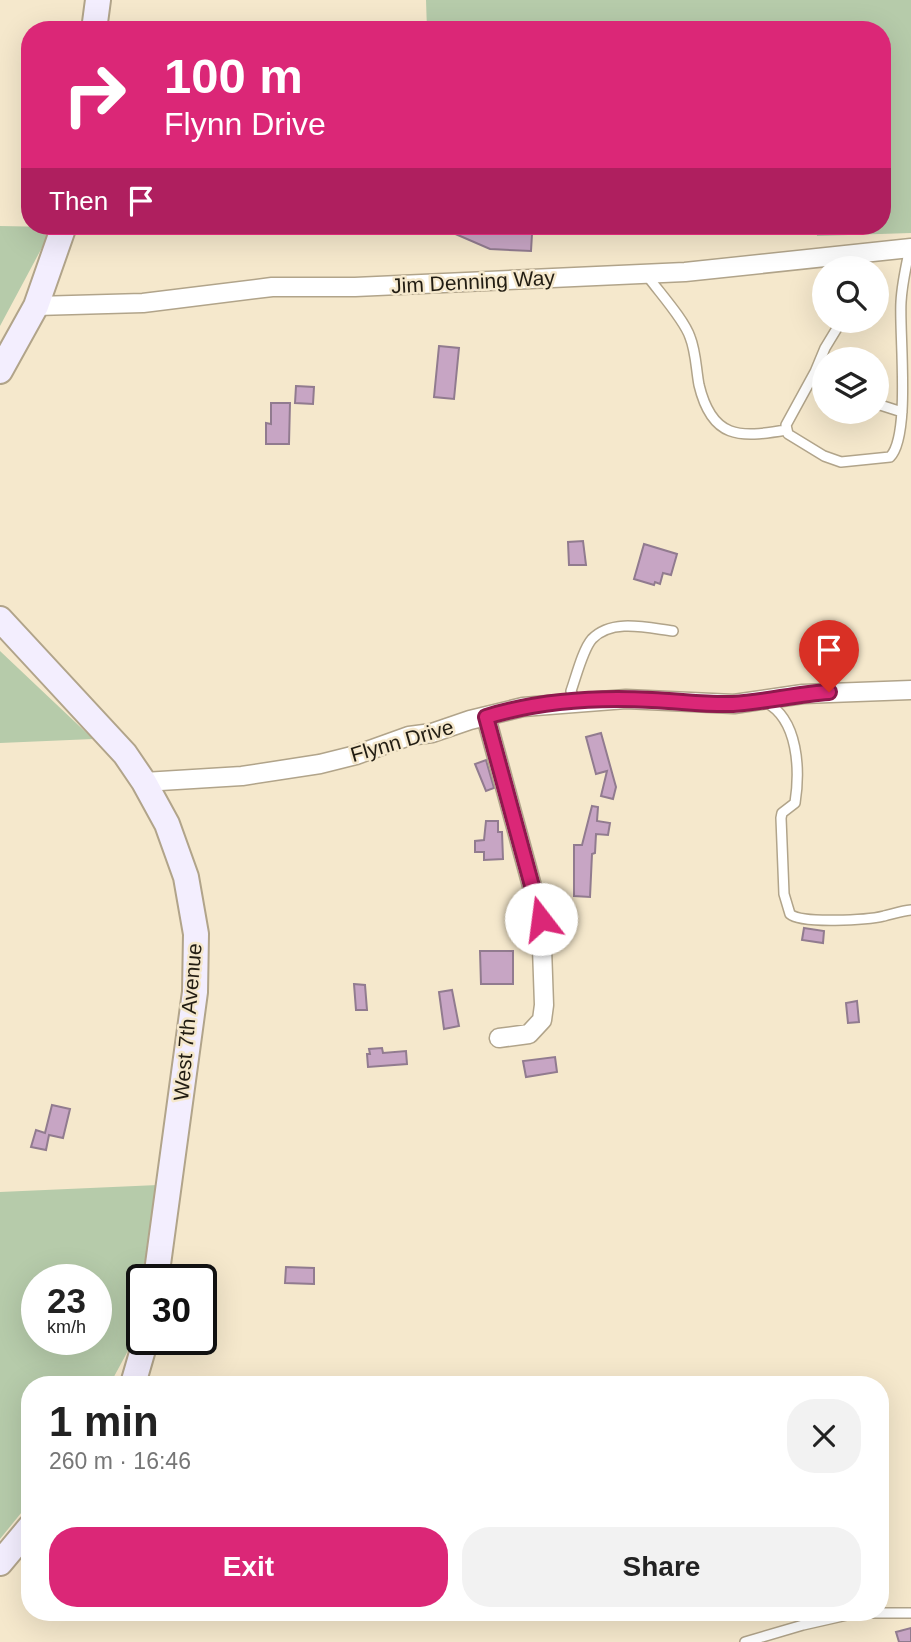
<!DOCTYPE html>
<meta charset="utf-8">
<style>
:root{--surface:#fff;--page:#f2f2f2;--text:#222;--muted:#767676;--accent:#db2777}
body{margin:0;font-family:Helvetica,sans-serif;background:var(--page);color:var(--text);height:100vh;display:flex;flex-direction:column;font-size:26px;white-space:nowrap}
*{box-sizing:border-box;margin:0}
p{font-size:23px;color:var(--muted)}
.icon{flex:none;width:38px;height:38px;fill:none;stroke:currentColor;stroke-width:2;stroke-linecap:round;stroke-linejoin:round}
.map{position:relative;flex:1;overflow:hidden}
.details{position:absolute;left:21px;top:1376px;width:868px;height:245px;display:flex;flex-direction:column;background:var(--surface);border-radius:28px;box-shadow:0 7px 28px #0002}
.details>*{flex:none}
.guide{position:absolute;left:21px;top:21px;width:870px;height:214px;border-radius:28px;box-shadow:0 7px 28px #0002;background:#db2777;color:#fff;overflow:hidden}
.fabs{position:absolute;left:812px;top:256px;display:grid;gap:14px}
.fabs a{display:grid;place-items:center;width:77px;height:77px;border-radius:50%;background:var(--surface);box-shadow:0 7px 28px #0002;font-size:35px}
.speed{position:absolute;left:21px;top:1264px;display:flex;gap:14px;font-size:35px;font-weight:700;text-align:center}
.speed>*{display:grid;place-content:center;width:91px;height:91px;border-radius:50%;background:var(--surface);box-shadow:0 7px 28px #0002;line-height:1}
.speed small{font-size:18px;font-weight:400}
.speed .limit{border:4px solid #111;border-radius:10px;background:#fff;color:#111}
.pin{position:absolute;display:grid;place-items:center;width:60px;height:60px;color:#fff;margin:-72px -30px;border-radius:50% 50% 50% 0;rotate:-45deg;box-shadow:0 0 7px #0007}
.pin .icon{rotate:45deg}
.me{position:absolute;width:77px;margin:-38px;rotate:345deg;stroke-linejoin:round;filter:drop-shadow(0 0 5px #0008)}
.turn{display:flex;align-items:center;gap:24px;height:147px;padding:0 28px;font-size:32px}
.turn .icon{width:91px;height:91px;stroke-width:2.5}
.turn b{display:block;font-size:49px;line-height:60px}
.then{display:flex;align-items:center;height:66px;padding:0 28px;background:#0003;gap:14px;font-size:26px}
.round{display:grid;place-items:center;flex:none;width:74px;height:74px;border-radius:28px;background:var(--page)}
.head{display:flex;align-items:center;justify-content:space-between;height:119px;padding:0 28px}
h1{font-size:42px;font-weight:700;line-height:52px}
.button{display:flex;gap:14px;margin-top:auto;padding:14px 28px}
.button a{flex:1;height:80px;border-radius:28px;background:var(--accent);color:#fff;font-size:28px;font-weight:700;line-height:80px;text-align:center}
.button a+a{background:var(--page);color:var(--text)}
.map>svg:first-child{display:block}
</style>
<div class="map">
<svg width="911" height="1642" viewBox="0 0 911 1642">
<rect width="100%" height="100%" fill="#f5e8cc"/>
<path fill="#b6cbaa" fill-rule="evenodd" d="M426,0H911V233L817,236L816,226H882V30H427Z
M0,226L53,227L0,326Z
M0,651L93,739L0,743Z
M158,1185L130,1347L110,1384H30V1502L0,1539V1192ZM37,1279H96V1339H37Z"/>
<path fill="#c7a5c4" stroke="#917b8f" stroke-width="2" d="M437,226H483L502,234H532L531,251L490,249Z
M439,346L459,348L454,399L434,397Z
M296,386L314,387L313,404L295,403Z
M271,403H290L289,444H266V423L271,424Z
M583,541L586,565H569L568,542Z
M644,544L677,554L671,575L663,573L660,584L655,582L654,585L634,579Z
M601,733L616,787L613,799L601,796L607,771L596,774L586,737Z
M486,760L494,788L486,791L475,764Z
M592,806L598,807L597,821L610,823L608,835L596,834L595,853L592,854L590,897L574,896V845H582Z
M486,821H498V832H502L503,859L484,860V852H475V841L484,840Z
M804,928L824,931L823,943L802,940Z
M480,951H513V984H481Z
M354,984L365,985L367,1010H356Z
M452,990L459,1026L444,1029L439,992Z
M857,1001L859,1022L848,1023L846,1003Z
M382,1048L383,1053L406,1051L407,1064L368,1067L367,1054H370L369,1049Z
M555,1057L557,1072L526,1077L523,1061Z
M52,1105L70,1109L63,1138L49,1135L46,1150L31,1147L36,1130L45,1133Z
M286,1267L314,1268V1284L285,1283Z
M911,1628V1642H899L896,1632Z"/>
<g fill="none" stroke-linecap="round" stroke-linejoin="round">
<g stroke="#b1a48a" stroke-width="12">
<path id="lane" d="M646,274C658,291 684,319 690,337C696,352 696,369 699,385C712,439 739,438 786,430
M815,372L825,348L842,320
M824,374L815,372L786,425L788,434L824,456L841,462L890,457C911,436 899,333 901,302C902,283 906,266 910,248
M877,404L902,412
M576,702L571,691C576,677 583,649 592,639C612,618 648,628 673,631
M765,702C799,719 800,771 795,803L782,813L781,818L784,894L790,914C801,924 868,920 884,916C893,914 901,911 911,910
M745,1642L803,1625L856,1613H911"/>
</g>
<g stroke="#b1a48a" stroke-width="21">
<path id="street" d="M36,306L143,303L272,287H355L685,272L911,248
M486,717L541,919L544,1005L542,1020L529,1034L499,1038
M144,782L242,776L320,764L356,755L409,736L432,733L470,720L523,707L626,699L734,704L803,694L911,690"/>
</g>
<g stroke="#b1a48a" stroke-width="28">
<path id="secondary" d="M94,30L98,0
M0,371L36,306L64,226
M0,619L125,754L144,782L167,824L186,877L196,934L195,992L156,1279
M133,1384L146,1339
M0,1563L30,1527"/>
</g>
<use href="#lane" stroke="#fff" stroke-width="9"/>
<use href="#street" stroke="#fff" stroke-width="18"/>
<use href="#secondary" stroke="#f3eefe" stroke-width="24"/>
</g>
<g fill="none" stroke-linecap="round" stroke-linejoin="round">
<g stroke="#8e194d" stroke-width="18">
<path id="route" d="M541,919L486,717C538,701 597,697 652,700C679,701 706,705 733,704C765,702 797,694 829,692"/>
</g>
<use href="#route" stroke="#db2777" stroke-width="12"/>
</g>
<g text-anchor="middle" stroke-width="5" stroke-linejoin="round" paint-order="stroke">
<g font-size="21" fill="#221d13" stroke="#f5e8cc">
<text transform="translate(473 282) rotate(-3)" y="7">Jim Denning Way</text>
<text transform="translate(402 741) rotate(-16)" y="7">Flynn Drive</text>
<text transform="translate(188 1022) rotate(-85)" y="7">West 7th Avenue</text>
</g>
</g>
</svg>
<div class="fabs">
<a><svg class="icon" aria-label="search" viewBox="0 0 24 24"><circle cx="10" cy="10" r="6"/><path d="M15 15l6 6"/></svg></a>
<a><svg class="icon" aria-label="layers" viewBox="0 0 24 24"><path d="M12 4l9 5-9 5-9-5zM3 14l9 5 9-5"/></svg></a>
</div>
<div class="speed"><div>23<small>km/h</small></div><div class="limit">30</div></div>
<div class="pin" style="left:829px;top:692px;background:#d93025"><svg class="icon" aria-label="arrive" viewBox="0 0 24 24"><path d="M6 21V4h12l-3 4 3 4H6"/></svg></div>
<svg class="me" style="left:541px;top:919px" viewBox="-20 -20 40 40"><circle r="19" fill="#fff"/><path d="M0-13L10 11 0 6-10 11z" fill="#db2777"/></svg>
<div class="guide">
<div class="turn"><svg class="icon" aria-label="right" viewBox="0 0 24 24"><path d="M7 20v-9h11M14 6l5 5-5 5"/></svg><div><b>100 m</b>Flynn Drive</div></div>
<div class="then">Then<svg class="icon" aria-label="arrive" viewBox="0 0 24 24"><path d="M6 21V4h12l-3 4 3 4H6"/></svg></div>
</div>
<section class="details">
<div class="head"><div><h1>1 min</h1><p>260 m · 16:46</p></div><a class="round"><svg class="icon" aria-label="close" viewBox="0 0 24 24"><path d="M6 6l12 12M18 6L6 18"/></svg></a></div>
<div class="button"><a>Exit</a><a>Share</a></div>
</section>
</div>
